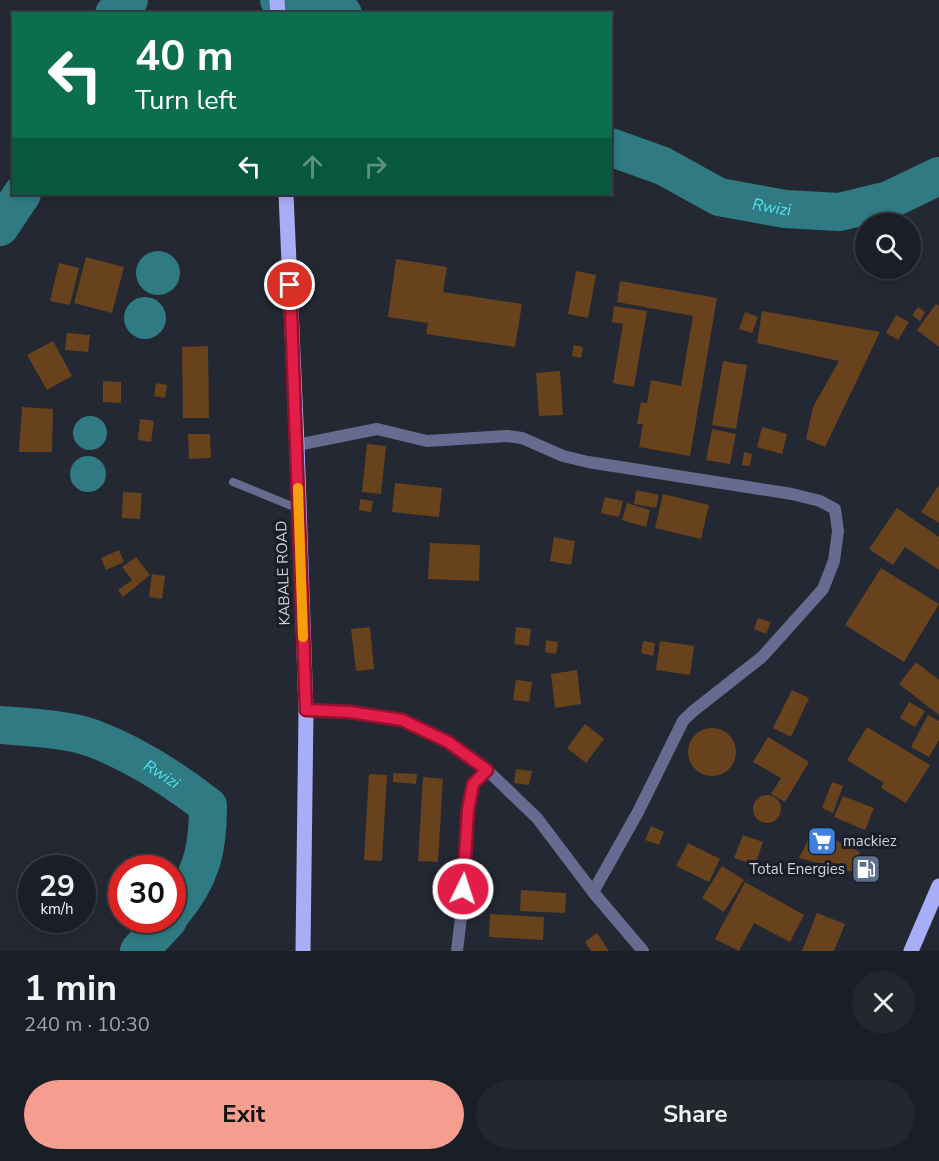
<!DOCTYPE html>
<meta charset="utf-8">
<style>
:root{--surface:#1a1e26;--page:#23272e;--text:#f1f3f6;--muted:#9fa2a7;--line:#383c43;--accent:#f59d8f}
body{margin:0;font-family:"Nunito Sans",sans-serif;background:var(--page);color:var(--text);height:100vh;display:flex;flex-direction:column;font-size:22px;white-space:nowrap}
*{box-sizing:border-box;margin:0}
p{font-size:20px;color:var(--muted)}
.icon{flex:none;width:33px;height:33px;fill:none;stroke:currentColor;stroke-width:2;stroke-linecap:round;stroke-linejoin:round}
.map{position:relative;height:951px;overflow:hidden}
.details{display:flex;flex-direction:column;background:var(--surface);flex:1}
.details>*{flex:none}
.hud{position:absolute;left:12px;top:12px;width:600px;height:183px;border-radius:0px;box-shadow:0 3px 9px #0003,0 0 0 2px var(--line);background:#0b6e4f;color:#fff;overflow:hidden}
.fabs{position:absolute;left:855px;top:213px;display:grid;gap:12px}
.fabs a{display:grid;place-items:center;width:66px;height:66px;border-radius:50%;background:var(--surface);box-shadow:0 3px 9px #0003,0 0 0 2px var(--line);font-size:30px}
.speed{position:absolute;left:18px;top:855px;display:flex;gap:12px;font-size:30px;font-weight:700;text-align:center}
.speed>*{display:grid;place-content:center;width:78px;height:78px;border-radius:50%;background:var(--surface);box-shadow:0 3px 9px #0003,0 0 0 2px var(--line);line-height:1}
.speed small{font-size:15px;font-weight:400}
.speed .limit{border:9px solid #d22;background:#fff;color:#111}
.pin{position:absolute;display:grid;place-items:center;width:51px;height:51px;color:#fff;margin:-26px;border:3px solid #fff;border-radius:50%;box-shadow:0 2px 6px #0007}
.me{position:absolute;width:66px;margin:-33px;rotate:4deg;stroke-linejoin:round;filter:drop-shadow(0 0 4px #0008)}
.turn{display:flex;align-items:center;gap:21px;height:126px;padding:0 24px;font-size:27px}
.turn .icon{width:78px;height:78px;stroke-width:2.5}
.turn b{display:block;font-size:42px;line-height:51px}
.lanes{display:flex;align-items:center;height:57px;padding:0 24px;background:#0003;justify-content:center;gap:30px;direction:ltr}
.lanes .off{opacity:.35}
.round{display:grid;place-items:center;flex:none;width:63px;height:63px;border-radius:32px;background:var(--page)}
.summary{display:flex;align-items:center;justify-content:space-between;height:102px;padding:0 24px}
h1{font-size:36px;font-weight:700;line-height:45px}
.action{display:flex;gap:12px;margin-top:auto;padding:12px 24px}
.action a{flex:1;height:69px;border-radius:36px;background:var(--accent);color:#111;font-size:24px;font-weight:700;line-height:69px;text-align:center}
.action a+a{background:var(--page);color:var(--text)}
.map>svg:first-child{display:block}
</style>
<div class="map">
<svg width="939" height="951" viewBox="0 0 939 951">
<rect width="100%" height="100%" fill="#232833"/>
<path fill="#307b83" d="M136 273a22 22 0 1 1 44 0a22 22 0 1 1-44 0Z
M124 318a21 21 0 1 1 42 0a21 21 0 1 1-42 0Z
M73 433a17 17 0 1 1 34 0a17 17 0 1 1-34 0Z
M70 474a18 18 0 1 1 36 0a18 18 0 1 1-36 0Z"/>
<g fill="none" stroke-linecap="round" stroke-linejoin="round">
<g stroke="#307b83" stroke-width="38">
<path d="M279,0L325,4L343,14"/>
<path d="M114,14L129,0"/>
<path id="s1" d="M610,147L663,166L719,197L785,209L839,212L889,200L939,176"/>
<path d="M0,227L22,194"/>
<path id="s2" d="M0,725C26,727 68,729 92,738C135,754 172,778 208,806C208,851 201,878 172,913"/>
<path d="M139,951L168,920"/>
</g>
</g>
<path fill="#68421d" d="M86,257L124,267L112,313L74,303Z
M396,259L447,267L443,292L522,304L515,347L426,334L428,323L388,317Z
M59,263L79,268L70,305L50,301Z
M576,271L596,275L588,318L568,314Z
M620,281L717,298L690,456L639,447L643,424H637L641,402L647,403L651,380L681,386L693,316L617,302Z
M936,304L939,306V347L917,330Z
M614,306L647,311L634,387L613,383L623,324L612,322Z
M918,307L925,312L920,321L912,315Z
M762,311L880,332L825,447L806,439L813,407L839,361L757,343Z
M745,312L758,317L752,333L739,329Z
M896,315L909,322L898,340L886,333Z
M67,333L90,335L88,352L65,350Z
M53,341L72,376L47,390L27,355Z
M574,345L583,347L581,358L572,356Z
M208,346L209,418H183L182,347Z
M723,361L747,365L736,429L712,425Z
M560,371L563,415L539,416L536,373Z
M103,381L121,382V403L103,402Z
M156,383L167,385L165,398L154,396Z
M22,407L53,409L52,452H19Z
M140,419L154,421L151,442L138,440Z
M762,427L787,434L782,454L757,447Z
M712,429L736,434L730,464L706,460Z
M188,434H210L211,458L189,459Z
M367,444L386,446L381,494L362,492Z
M744,452L752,454L750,466L742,465Z
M395,483L442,488L439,517L392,512Z
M939,485V523L921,512Z
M636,490L659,495L656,508L634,504Z
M123,492L142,493L140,519L122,518Z
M663,494L709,505L701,539L655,528Z
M605,497L623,501L619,517L601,513Z
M360,499L373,501L371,512L359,510Z
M627,503L650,510L646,527L622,520Z
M897,508L939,537V570L905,547L893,565L869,549Z
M554,537L575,541L571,565L550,561Z
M430,543L480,545L479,581L428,579Z
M119,550L124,562L106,570L101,558Z
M136,557L150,575L123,597L118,590L132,580L122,567Z
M881,568L939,604L904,662L845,625Z
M152,574L165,576L162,599L149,597Z
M758,618L771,622L766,634L754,629Z
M370,627L374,669L356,671L351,629Z
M516,627L531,629L529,646L514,644Z
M546,640L558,642L556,654L545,652Z
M643,641L655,643L653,656L641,653Z
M660,641L694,646L690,675L656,670Z
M916,662L939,680V715L899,684Z
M577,670L581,704L555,708L551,674Z
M516,680L532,682L529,702L513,700Z
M792,690L809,698L791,737L773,728Z
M909,702L925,711L915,727L900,718Z
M928,715L939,721V740L929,757L911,747Z
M585,724L604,739L586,763L567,748Z
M867,727L930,765L906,803L881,788L884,783L847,760Z
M688 752a24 24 0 1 1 48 0a24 24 0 1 1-48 0Z
M768,737L809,762L785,802L771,794L781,778L753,762Z
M516,769L532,771L529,785L514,783Z
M393,773L417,774L416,784L393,782Z
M369,774L387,775L382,861L364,860Z
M423,777L443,779L438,862L418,861Z
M832,782L843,786L833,813L822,808Z
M753 809a14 14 0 1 1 28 0a14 14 0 1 1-28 0Z
M843,796L874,808L865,830L834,817Z
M651,826L664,832L659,845L645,840Z
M813,830L860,852L853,872L799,858Z
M743,835L763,842L755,865L734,858Z
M688,843L720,859L709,882L676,866Z
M722,866L744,880L724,912L702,898Z
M745,882L804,915L790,942L754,923L739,951L715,939Z
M521,890L566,893L565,913L520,911Z
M817,913L845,924L834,951H802Z
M490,914L544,917L543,940L489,937Z
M597,933L609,951H591L585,942Z"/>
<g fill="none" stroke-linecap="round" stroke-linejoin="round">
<path stroke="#676b8f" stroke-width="8" d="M233,482L299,509"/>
<path stroke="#676b8f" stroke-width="12" d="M297,445L377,429L427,441L507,436L522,438L563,456L588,462L792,494L820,501L835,509L838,531L834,561L823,589L762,657L692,712L683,721L638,812L593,892
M306,710L350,712L402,720L448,742L487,770L537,818L593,892L643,951
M457,951L462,909L468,810L473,784L487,770"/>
<path stroke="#a7aef7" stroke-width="15" d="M277,0L278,14
M286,194L297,445L306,710L303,951
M911,951L939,886"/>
</g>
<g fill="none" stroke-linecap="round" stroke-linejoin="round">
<g stroke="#92132f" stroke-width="15">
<path id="route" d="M290,285L306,710L350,712L402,720L448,742L487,770L473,784L468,810L463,889"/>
</g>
<use href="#route" stroke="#e11d48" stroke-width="10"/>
<path stroke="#f59e0b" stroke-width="10" d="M298,488L303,637"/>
</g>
<defs>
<g id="supermarket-square" transform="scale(1.5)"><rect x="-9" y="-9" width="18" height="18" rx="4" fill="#3f7fe0" stroke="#1a1e29"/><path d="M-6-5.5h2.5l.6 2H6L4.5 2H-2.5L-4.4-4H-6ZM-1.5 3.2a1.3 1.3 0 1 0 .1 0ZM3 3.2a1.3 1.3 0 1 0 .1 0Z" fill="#fff"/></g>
<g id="fuel-square" transform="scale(1.5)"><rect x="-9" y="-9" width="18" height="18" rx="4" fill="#5c6f8a" stroke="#1a1e29"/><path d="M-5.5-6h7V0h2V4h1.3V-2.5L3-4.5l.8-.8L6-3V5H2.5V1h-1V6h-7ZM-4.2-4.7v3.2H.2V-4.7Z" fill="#fff"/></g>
</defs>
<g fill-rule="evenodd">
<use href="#supermarket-square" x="822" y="841"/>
<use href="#fuel-square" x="866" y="869"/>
</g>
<g text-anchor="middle" stroke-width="6" stroke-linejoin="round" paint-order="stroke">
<g font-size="15" fill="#cfd2da" stroke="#1a1e29">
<text transform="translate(283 573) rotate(-92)" y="5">KABALE ROAD</text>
</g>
<g font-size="15" fill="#cfd2da" stroke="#1a1e29" text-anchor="start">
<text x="843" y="846">mackiez</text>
<text x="845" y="874" text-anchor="end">Total Energies</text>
</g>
<g font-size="16" font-style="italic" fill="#53e3f1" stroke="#1a1e29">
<text dy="6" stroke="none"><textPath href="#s1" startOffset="174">Rwizi</textPath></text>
<text dy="6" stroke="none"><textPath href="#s2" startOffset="172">Rwizi</textPath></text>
</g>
</g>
</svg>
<div class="fabs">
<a><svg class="icon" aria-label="search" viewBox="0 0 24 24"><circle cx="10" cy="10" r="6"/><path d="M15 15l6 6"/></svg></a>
</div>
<div class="speed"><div>29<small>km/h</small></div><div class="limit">30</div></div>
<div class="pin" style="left:290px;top:285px;background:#d93025"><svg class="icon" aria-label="arrive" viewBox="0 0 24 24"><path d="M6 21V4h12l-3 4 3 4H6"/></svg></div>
<svg class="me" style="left:463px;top:889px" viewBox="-20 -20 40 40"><circle r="17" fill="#e11d48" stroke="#fff" stroke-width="3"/><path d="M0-11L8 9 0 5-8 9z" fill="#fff"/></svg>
<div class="hud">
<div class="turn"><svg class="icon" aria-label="left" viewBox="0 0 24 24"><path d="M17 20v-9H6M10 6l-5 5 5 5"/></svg><div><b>40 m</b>Turn left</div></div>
<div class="lanes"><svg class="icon" aria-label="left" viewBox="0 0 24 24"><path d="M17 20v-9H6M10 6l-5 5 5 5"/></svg><svg class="icon off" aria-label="ahead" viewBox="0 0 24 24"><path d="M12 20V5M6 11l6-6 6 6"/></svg><svg class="icon off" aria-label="right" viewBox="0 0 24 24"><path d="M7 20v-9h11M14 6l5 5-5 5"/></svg></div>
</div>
</div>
<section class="details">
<div class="summary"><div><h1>1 min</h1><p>240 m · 10:30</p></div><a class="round"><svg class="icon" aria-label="close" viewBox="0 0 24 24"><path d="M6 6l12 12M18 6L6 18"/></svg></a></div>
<div class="action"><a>Exit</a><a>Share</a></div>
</section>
